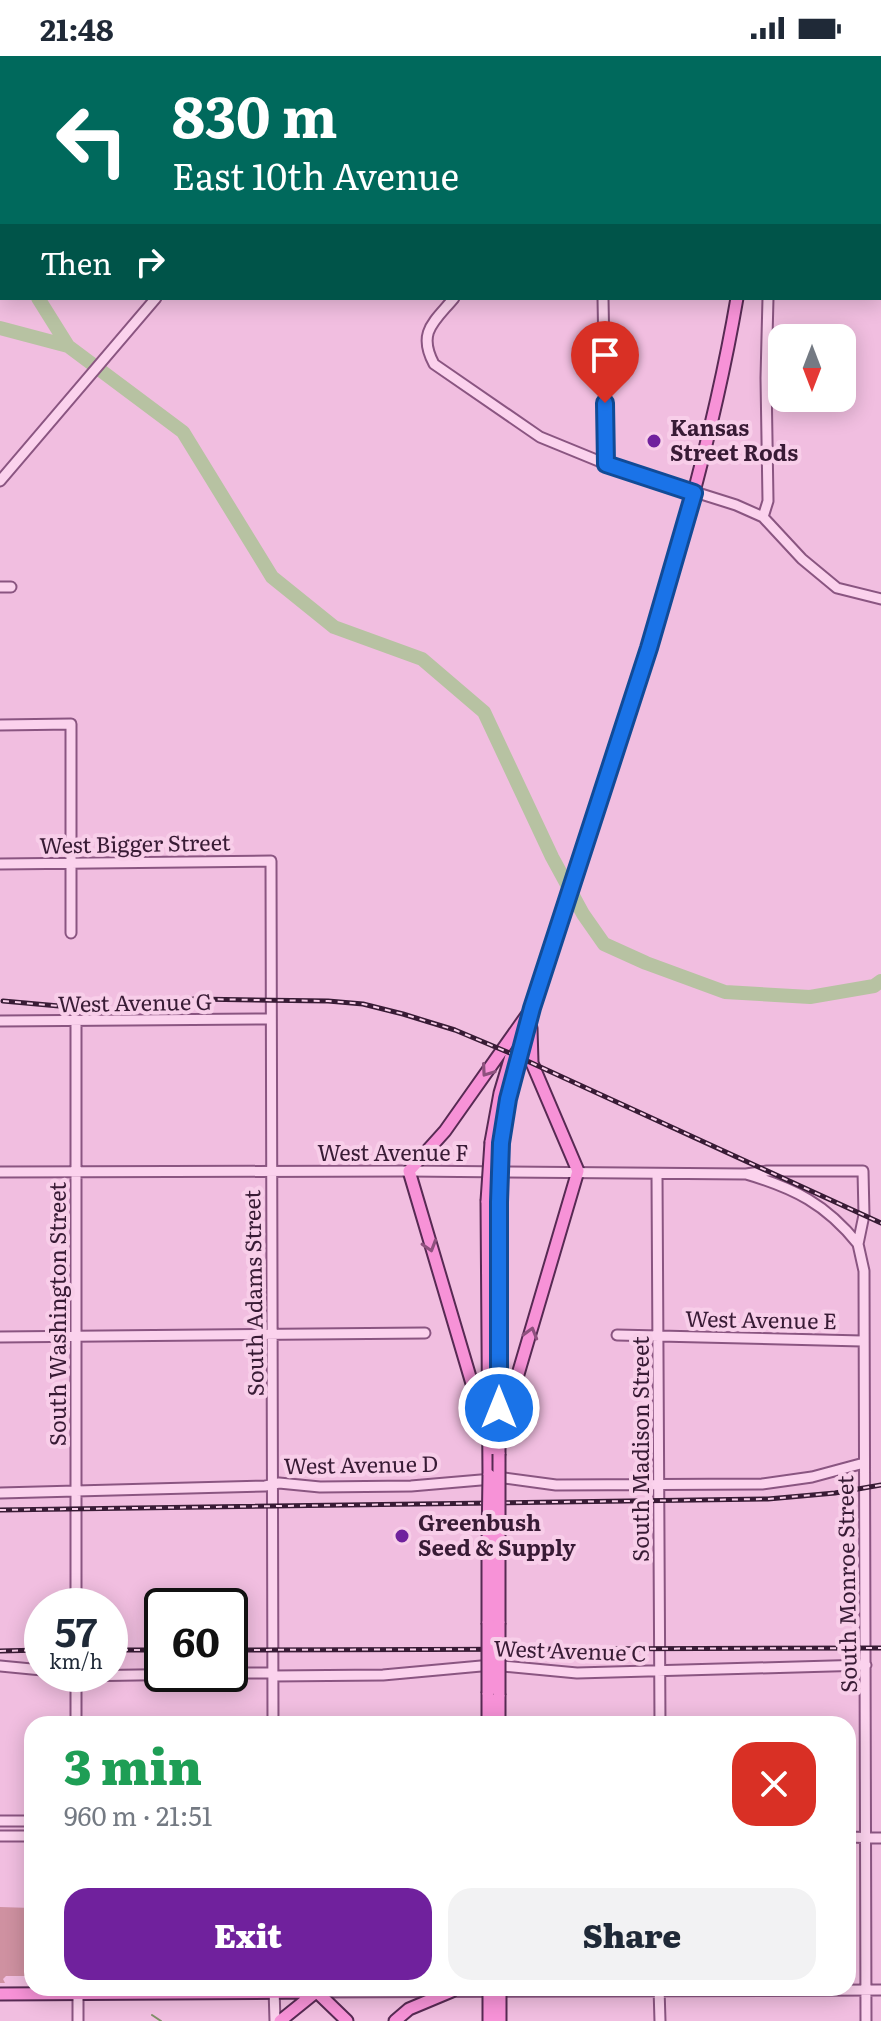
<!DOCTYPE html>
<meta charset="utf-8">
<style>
:root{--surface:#fff;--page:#f2f2f3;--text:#1f2937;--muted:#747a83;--accent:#70219d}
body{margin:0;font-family:Literata,serif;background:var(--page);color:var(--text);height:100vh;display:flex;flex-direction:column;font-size:30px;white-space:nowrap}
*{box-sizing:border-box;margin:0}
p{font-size:26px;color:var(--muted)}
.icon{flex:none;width:44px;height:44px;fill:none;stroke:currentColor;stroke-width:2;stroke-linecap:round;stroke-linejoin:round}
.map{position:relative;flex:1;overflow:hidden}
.side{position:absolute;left:24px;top:1660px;width:832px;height:280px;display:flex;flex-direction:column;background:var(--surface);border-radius:24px;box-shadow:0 4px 20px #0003}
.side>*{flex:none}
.banner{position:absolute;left:0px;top:0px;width:882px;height:244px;box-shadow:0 4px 20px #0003;background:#00695c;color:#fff;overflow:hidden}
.needle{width:52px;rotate:180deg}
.fabs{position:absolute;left:768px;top:268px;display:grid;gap:16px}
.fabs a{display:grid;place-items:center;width:88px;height:88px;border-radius:16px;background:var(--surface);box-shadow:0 4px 20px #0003;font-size:40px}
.speed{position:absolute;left:24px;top:1532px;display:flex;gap:16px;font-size:40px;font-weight:700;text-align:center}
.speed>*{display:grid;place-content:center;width:104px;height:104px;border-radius:50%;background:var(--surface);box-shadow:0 4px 20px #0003;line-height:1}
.speed small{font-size:20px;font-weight:400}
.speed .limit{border:4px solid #111;border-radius:12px;background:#fff;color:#111}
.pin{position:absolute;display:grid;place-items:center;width:68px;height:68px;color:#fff;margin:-82px -34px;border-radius:50% 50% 50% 0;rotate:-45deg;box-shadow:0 0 8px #0007}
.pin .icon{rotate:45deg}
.me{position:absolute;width:88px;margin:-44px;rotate:0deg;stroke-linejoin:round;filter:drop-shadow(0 0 6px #0008)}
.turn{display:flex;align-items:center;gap:28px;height:168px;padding:0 40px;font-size:36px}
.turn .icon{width:104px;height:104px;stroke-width:2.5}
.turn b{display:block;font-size:56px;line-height:68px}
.then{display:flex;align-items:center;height:76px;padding:0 40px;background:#0003;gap:16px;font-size:30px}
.round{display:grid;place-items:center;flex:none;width:84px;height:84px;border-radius:24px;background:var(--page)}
.headline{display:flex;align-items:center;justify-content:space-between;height:136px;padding:0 40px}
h1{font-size:48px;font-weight:800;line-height:60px;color:#1e9e55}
.button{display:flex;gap:16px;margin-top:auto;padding:16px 40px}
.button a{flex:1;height:92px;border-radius:24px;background:var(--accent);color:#fff;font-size:32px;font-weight:800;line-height:92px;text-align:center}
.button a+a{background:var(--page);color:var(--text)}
.status{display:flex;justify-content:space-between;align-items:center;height:56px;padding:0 40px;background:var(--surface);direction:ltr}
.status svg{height:22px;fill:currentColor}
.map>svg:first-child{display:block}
</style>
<div class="status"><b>21:48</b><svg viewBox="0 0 49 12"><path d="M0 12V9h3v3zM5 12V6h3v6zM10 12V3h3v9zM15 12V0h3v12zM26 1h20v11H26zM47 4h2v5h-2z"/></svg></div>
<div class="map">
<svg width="881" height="1965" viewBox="0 0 881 1965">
<rect width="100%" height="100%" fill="#f1bee0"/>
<path fill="#cf91a1" d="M0,1851L32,1852V1920H6L3,1923L5,1927H0Z"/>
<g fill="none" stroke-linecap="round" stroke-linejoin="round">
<path stroke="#819068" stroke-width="2" d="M152,1959L161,1965"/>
<path stroke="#b7c2a2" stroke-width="14" d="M0,187L2,189
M38,242L68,290
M0,272L68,290L183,376L272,521L334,571L422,603L484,656L552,801L583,858L604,888L646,907L725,936L810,941L874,930L881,925"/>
<g stroke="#8a5581" stroke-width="13">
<path id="minor" d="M601,0V2
M395,2L396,0
M454,242C434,266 417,276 434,308L540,381L606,408L736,449L763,461L802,503L837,532L881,543
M603,242L606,408
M0,425L156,242
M763,461L768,445L766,322L768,242
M0,531H11
M0,669L71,668V877
M0,808L271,805L273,1668
M0,965L270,963
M76,966V1550
M0,1116L409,1115L746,1118C794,1132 826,1148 858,1188
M657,1118L660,1668
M746,1118L767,1115H863L864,1159L858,1188L864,1215L866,1965
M617,1279L862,1285
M0,1281L425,1277
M0,1437L265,1430L279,1427L320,1431L411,1430L504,1422L556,1429L762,1428L812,1421L864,1407
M0,1610L42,1614
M230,1617H273
M76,1618V1668
M76,1620L198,1618
M273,1620L383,1619L492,1609L577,1617L866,1609
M0,1765H32
M0,1780H32
M848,1781L881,1782
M78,1932V1965
M274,1932L275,1965
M659,1932L660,1965
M317,1936L881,1934"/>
</g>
<g stroke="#572a53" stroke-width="15">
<path id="major" d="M763,2V0
M491,1086L500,1037L511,1000
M501,1087C516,985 553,888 585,790C643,610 705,429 737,242
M487,1145L489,1419
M499,1378L506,1359L578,1115L532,1007L531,972
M489,1385L409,1115L445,1075L527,959
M499,1398V1146
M488,1488V1567
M499,1567V1488
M488,1637V1668
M499,1639V1668
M655,1932L659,1934
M317,1936L347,1965
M0,1938L317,1936
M280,1965L316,1936
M395,1965L409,1953L452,1935"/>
</g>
<use href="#minor" stroke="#fbd2ed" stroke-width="9"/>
<use href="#major" stroke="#f792d7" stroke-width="11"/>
<g stroke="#381b35" stroke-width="5">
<path id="rail" d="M3,945L115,955L194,943L328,945L363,948L403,958L455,974L512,998L881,1167
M0,1454L768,1443L835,1437L881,1429
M110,1594H162
M230,1594L881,1592
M0,1595L42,1594"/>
</g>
<use href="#rail" stroke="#f8cee9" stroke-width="2" stroke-dasharray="6" stroke-linecap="butt"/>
<g stroke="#572a53" stroke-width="15" stroke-linecap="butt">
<path id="major-bridge" d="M487,1145L491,1086
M499,1146L501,1087
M499,1398V1488
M488,1488L489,1419
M488,1637V1567
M499,1639V1567
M500,1932V1965
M489,1965V1932"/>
</g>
<use href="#major-bridge" stroke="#f792d7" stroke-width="11"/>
</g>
<defs><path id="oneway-chevron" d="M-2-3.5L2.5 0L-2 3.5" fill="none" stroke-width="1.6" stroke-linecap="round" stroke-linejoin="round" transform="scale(2)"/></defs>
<g stroke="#8e517e">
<use href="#oneway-chevron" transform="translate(487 1015) rotate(125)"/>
<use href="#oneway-chevron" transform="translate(430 1190) rotate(73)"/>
<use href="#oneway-chevron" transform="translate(531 1277) rotate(-74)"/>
</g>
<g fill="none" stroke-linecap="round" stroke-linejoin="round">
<g stroke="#114b97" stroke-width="20">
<path id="route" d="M499,1352V1146L501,1087L508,1043L532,952L649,592L694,437L606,408L605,347"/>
</g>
<use href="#route" stroke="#1a73e8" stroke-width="14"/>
</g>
<g fill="#70219d" stroke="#f8cee9" stroke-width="3">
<circle cx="654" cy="385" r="8"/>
<circle cx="402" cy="1480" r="8"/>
</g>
<g text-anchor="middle" stroke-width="8" stroke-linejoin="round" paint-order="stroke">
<g font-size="22" font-weight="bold" fill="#381b35" stroke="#f8cee9" text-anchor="start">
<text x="670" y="380">Kansas<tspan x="670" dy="25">Street Rods</tspan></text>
<text x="418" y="1475">Greenbush<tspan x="418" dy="25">Seed &amp; Supply</tspan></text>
</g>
<g font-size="22" fill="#381b35" stroke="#f8cee9">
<text transform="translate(135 788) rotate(-1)" y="8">West Bigger Street</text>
<text transform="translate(135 947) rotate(-1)" y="8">West Avenue G</text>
<text x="393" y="1105">West Avenue F</text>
<text transform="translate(254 1237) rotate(-91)" y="8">South Adams Street</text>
<text transform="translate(58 1258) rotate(-90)" y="8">South Washington Street</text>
<text transform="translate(761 1264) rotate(1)" y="8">West Avenue E</text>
<text transform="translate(641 1393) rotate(-90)" y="8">South Madison Street</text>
<text transform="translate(361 1409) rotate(-1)" y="8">West Avenue D</text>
<text transform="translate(847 1528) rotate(-91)" y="8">South Monroe Street</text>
<text transform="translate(570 1595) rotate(2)" y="8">West Avenue C</text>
</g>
</g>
</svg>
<div class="fabs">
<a><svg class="needle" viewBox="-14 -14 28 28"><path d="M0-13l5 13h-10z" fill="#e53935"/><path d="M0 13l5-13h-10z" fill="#747a83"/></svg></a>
</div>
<div class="speed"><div>57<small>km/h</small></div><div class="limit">60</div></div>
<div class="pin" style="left:605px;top:347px;background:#d93025"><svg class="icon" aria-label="arrive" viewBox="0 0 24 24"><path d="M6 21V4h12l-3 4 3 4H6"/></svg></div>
<svg class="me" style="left:499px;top:1352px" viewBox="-20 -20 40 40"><circle r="17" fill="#1a73e8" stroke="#fff" stroke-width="3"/><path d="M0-11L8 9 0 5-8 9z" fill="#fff"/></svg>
<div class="banner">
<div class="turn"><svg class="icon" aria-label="left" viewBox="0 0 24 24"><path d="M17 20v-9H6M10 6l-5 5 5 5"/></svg><div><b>830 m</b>East 10th Avenue</div></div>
<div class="then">Then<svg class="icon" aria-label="right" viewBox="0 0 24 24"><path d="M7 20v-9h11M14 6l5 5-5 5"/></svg></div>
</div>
<section class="side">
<div class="headline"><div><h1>3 min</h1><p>960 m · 21:51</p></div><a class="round" style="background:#d93025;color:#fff"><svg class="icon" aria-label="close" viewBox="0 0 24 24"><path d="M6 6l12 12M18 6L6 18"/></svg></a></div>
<div class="button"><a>Exit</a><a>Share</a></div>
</section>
</div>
